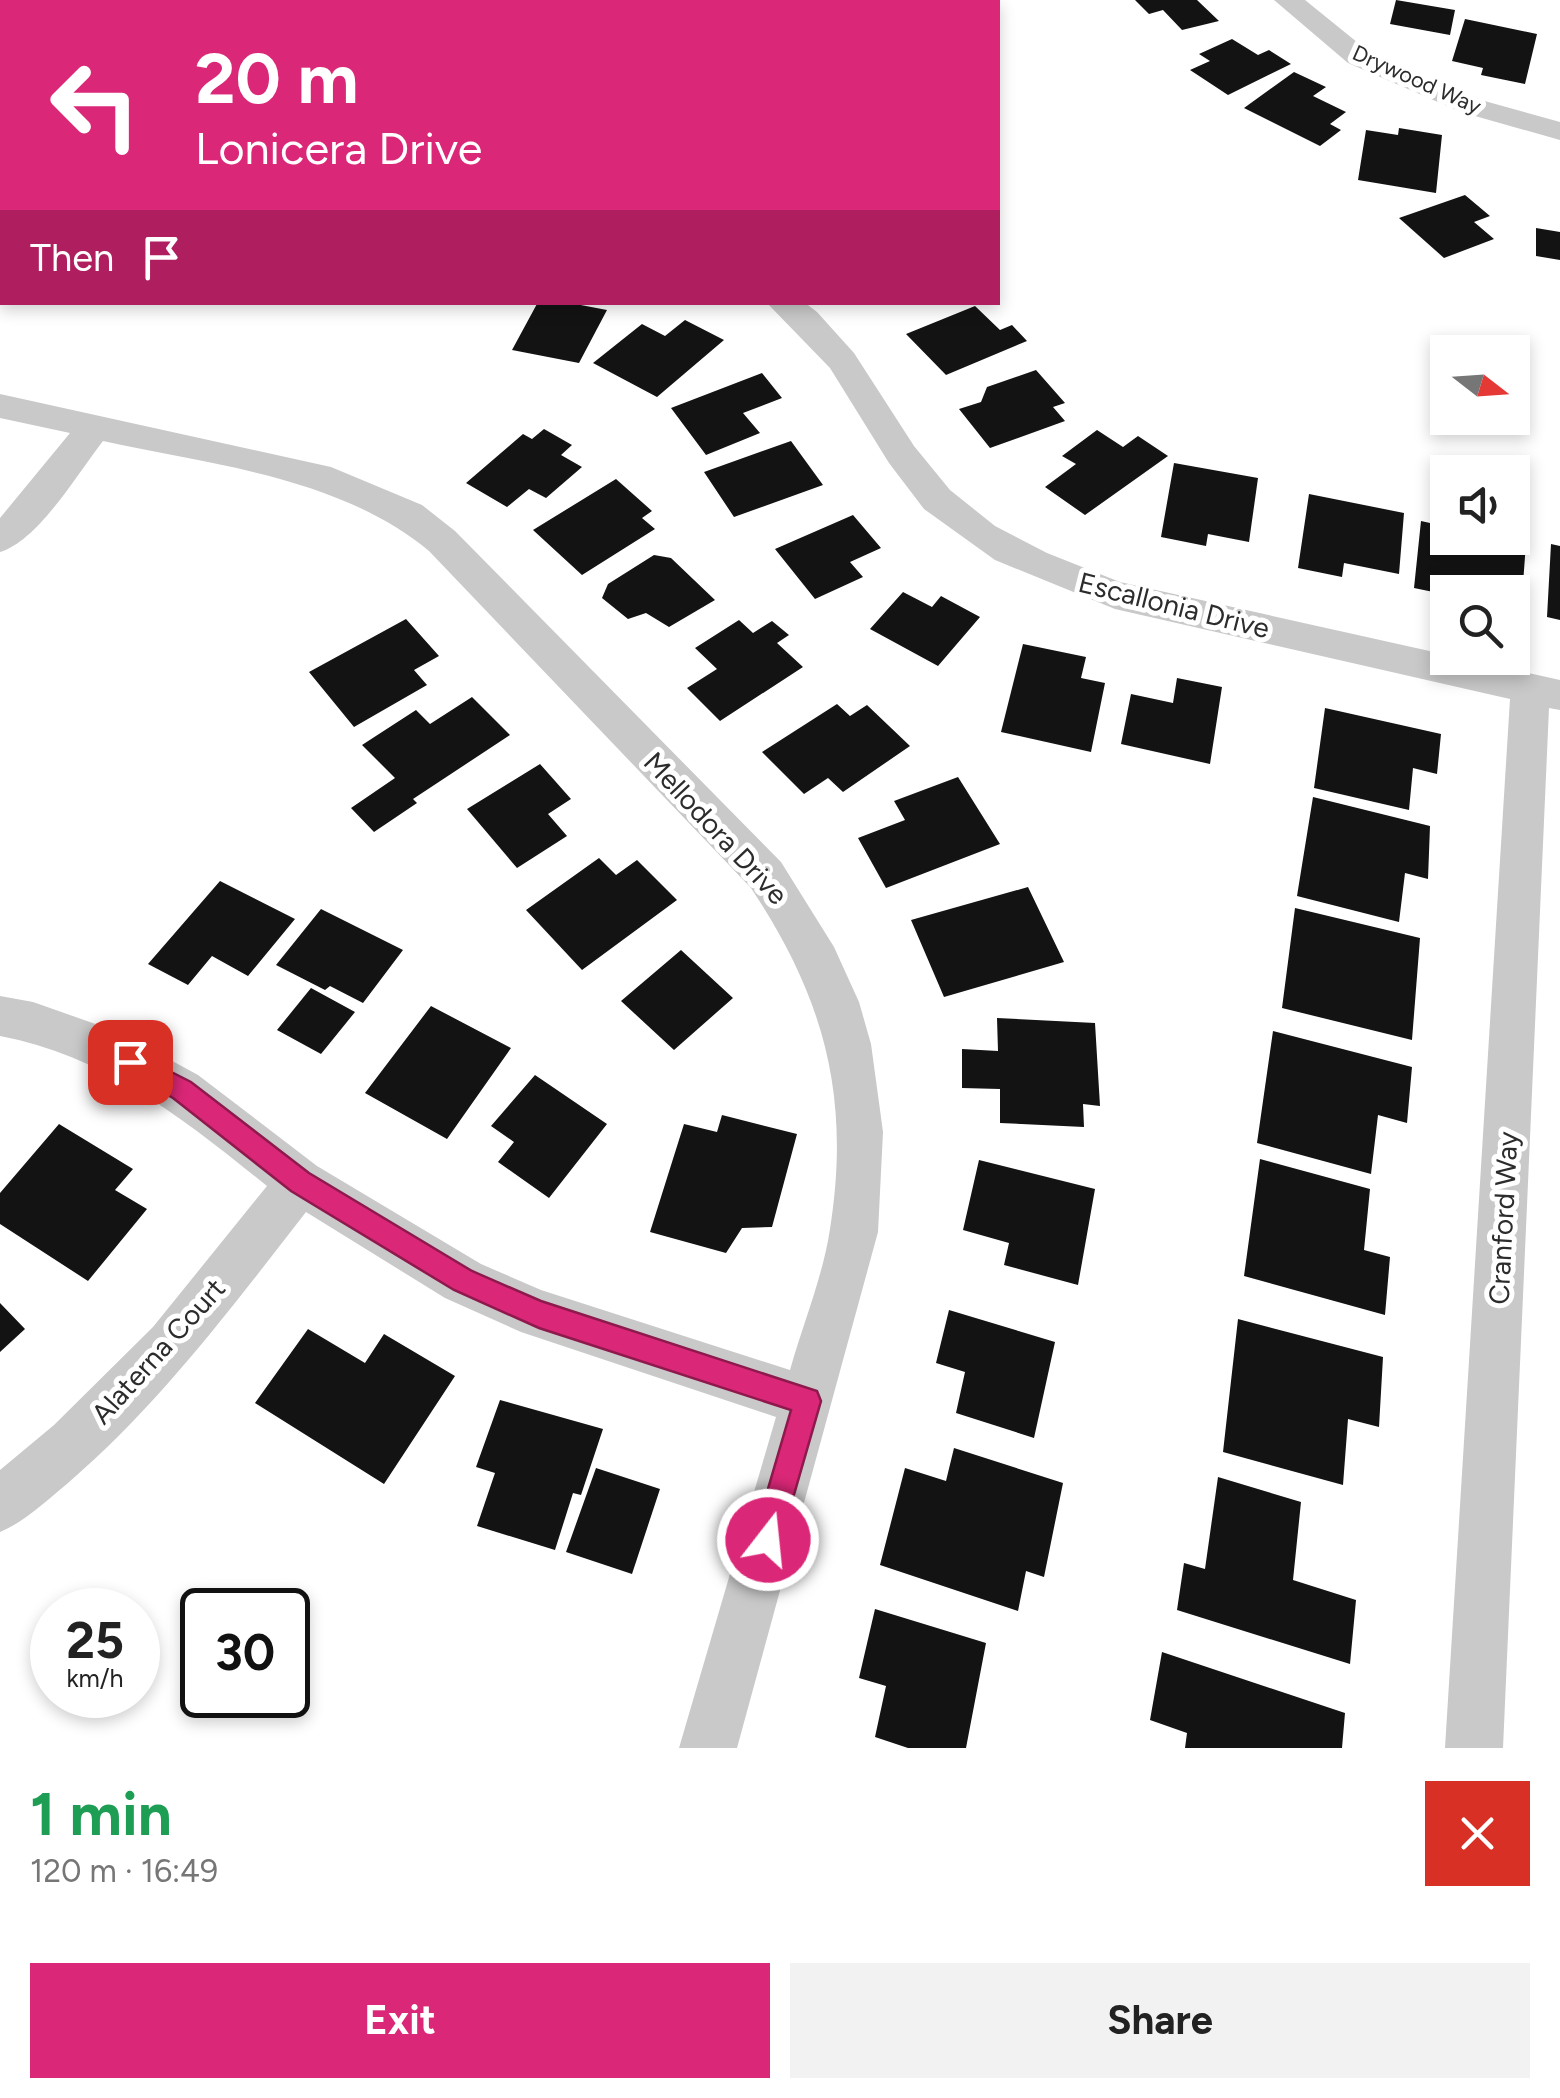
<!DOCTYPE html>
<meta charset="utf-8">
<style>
:root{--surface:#fff;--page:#f2f2f2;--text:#222;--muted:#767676;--accent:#db2777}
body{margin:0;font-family:Figtree,sans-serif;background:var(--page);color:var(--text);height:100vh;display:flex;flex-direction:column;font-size:38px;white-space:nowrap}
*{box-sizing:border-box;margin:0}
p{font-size:32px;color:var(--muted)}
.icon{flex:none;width:55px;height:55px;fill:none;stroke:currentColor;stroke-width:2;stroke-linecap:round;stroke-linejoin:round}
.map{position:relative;height:1748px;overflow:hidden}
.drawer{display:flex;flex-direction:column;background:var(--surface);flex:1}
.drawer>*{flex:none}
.guide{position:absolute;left:0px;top:0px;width:1000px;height:305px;box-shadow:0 5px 15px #0003;background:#db2777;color:#fff;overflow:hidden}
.needle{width:65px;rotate:107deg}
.fabs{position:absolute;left:1430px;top:335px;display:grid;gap:20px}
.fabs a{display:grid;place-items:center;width:100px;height:100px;border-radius:0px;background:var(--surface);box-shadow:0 5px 15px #0003;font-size:50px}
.speed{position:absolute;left:30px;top:1588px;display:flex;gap:20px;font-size:50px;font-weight:700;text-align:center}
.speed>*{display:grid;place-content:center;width:130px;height:130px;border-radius:50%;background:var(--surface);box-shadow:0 5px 15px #0003;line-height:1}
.speed small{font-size:25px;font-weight:400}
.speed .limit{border:5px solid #111;border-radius:15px;background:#fff;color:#111}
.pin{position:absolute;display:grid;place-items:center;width:85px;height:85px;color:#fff;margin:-42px;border-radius:20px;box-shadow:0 5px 15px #0006}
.me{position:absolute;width:110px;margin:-55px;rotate:16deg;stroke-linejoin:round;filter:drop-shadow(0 0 8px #0008)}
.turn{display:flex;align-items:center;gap:35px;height:210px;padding:0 30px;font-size:45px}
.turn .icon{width:130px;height:130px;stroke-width:2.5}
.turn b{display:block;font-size:70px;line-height:85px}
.then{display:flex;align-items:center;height:95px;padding:0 30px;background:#0003;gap:20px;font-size:38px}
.round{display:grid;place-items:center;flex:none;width:105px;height:105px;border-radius:0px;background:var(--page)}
.headline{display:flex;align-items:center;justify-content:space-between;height:170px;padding:0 30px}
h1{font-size:60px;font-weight:700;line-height:75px;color:#1e9e55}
.cta{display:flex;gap:20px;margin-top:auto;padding:20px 30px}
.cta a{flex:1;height:115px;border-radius:0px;background:var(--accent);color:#fff;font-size:40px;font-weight:700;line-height:115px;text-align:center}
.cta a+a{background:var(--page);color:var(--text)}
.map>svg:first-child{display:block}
</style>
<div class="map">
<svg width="1560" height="1748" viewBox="0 0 1560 1748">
<rect width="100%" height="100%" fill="#fff"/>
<path fill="#131313" d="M1135,0H1197L1219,21L1182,30L1163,10L1149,14Z
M1396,0L1455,10L1450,35L1390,24Z
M1465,19L1537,34L1525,84L1481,75L1483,68L1452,61Z
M1232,39L1258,55L1269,50L1291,64L1228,95L1190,70L1210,61L1199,54Z
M1294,72L1326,87L1313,96L1346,112L1330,124L1341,130L1320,146L1244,108Z
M1399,128L1442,135L1436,193L1358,180L1366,130L1398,135Z
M1465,195L1490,216L1474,222L1494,239L1444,258L1399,218Z
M1536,228L1560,232V260L1536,256Z
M538,302H565L607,310L579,363L512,350Z
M975,306L1000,330L1012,325L1027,341L946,375L906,334Z
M685,320L724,340L657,397L593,363L642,324L665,336Z
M1036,370L1065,403L1053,407L1065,421L990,448L959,409L981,402L987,387Z
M762,373L782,398L743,413L760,433L706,455L671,408Z
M544,429L572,445L561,455L582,467L546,498L529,489L507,507L466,483L523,434L532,439Z
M1097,430L1123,447L1138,436L1168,456L1085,515L1045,487L1076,464L1062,456Z
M791,441L823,485L734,517L704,472Z
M1174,463L1258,478L1249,542L1208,534L1206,546L1161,537Z
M616,479L652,511L642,518L655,529L582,575L533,530Z
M1309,494L1404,513L1399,574L1344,563L1342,577L1298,568Z
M853,515L881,548L850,562L863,577L815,599L775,549Z
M1421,521L1448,527V538H1499L1526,543L1521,611L1512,609V592L1448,595L1414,588Z
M1551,544L1560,546V620L1547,617Z
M654,555L671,558L715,600L669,627L646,613L628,619L602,598L608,584Z
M903,592L932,607L941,596L980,617L938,666L870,629Z
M406,619L439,656L414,670L427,685L354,727L309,672Z
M739,620L753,633L772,621L789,635L777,643L803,667L720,721L687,688L717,669L695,648Z
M1023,644L1086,657L1081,678L1105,683L1091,752L1001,732Z
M1177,678L1222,687L1210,764L1121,744L1131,694L1173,703Z
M472,697L510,735L413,799L417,803L374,832L351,808L395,778L362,745L416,710L430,724Z
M837,704L850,716L867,705L910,746L843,792L828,778L804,794L762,752Z
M1325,708L1441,734L1437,774L1413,768L1409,810L1314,788Z
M540,764L571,799L548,814L567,836L517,868L467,809Z
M958,777L1000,844L886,888L858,838L905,820L894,801Z
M1313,797L1430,826L1428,879L1405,873L1399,922L1297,896Z
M599,858L616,875L637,860L677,900L582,970L526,910Z
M220,881L295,919L248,976L212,956L188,985L148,964Z
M1028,887L1064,962L944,997L911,920Z
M1295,908L1420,938L1412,1040L1282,1008Z
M321,909L403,950L363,1003L330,986L325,990L276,965Z
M681,950L733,998L674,1050L621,1001Z
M311,988L355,1012L321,1054L277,1030Z
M431,1006L511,1048L447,1139L365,1093Z
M997,1018L1095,1023L1100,1106L1083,1104L1084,1127L1000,1123V1089L962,1088V1049L998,1051Z
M1273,1031L1412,1067L1407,1123L1378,1115L1371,1174L1257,1143Z
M535,1075L607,1124L549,1198L498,1162L514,1142L491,1126Z
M722,1115L797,1134L772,1227L742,1228L726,1253L650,1232L684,1124L717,1132Z
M59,1124L133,1169L115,1190L147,1209L88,1281L0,1224V1193Z
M1260,1159L1370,1189L1364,1250L1390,1257L1385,1315L1244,1276Z
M979,1160L1095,1189L1078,1285L1004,1265L1009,1243L963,1230Z
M0,1303L25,1329L0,1352Z
M949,1310L1055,1342L1034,1438L956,1413L965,1372L936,1363Z
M1238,1319L1383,1357L1379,1427L1348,1419L1343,1485L1223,1452Z
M308,1329L365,1363L384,1334L455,1376L384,1484L255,1403Z
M500,1400L603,1429L581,1495L573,1493L555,1550L477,1526L495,1473L476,1467Z
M954,1448L1063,1483L1044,1577L1026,1571L1018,1611L880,1565L905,1468L946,1481Z
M596,1468L660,1489L632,1574L566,1552Z
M1218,1477L1301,1502L1293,1580L1356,1600L1350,1664L1177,1610L1184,1563L1205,1569Z
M875,1609L986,1643L966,1748H908L875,1737L886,1686L859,1678Z
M1162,1652L1345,1713L1342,1748H1185L1187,1733L1150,1720Z"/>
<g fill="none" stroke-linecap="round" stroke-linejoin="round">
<path fill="#c9c9c9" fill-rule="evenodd" d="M607,0H644L646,2H609Z
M1274,0H1305L1368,51L1481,100L1560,122V140L1461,112L1348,63Z
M0,166H2V184H0Z
M766,302H804L817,312L854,353L914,446L950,490L995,526L1047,553L1120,582L1560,680V710L1549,708L1503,1748H1445L1510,699L1115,609L995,560L924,509L889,463L830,368Z
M0,394L331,467L422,505L455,531L781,862L834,947L859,1002L871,1044L883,1132L878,1232L737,1748H679L776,1417L521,1332L445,1298L306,1212C232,1307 160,1404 68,1483C46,1501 26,1521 0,1532V1470L54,1425L153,1327L267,1186C185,1120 106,1056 0,1036V996L33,1002L121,1033L198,1075L317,1166L481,1264L541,1290L790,1370C803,1324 823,1276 830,1229C851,1096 824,998 751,888L429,551C340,477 213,465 103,441C78,473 38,541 0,552V518L70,433L0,418Z"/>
</g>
<path fill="#db2777" stroke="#8e194d" stroke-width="2.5" d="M130,1051L191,1082L309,1173L472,1271L541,1301L817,1391L821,1401L778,1550L768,1554L757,1550L753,1540L791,1410L539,1328L454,1290L291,1191L173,1098L122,1070L118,1062L122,1054Z"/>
<g text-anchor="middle" stroke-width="10" stroke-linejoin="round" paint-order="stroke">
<g font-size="22" fill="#2c2c2c" stroke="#fff">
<text transform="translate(1417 79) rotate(24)" y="8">Drywood Way</text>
</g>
<g font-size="28" fill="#2c2c2c" stroke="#fff">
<text transform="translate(1174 605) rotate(14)" y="10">Escallonia Drive</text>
<text transform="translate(716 828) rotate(47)" y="10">Mellodora Drive</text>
<text transform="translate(1503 1218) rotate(-87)" y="10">Cranford Way</text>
<text transform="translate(158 1351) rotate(-48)" y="10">Alaterna Court</text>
</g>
</g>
</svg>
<div class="fabs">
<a><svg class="needle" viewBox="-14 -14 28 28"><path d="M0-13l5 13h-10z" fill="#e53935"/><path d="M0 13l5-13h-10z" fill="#767676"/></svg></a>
<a><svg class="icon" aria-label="sound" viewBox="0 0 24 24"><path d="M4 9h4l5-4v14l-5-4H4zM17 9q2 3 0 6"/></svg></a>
<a><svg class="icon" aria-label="search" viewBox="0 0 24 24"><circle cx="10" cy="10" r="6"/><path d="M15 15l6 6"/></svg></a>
</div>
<div class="speed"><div>25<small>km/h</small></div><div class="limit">30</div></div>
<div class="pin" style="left:130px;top:1062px;background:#d93025"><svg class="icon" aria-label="arrive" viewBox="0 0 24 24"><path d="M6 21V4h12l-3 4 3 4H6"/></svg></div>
<svg class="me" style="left:768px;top:1540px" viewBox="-20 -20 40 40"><circle r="17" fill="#db2777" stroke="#fff" stroke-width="3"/><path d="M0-11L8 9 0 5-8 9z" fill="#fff"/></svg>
<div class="guide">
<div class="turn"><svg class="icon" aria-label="left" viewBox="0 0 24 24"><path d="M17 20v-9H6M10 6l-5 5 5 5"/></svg><div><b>20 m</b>Lonicera Drive</div></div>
<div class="then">Then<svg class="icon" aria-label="arrive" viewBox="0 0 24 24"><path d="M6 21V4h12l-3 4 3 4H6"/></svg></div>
</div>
</div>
<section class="drawer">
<div class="headline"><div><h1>1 min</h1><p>120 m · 16:49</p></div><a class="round" style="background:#d93025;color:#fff"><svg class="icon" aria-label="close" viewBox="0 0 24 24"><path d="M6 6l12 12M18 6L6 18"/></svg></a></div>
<div class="cta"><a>Exit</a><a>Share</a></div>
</section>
